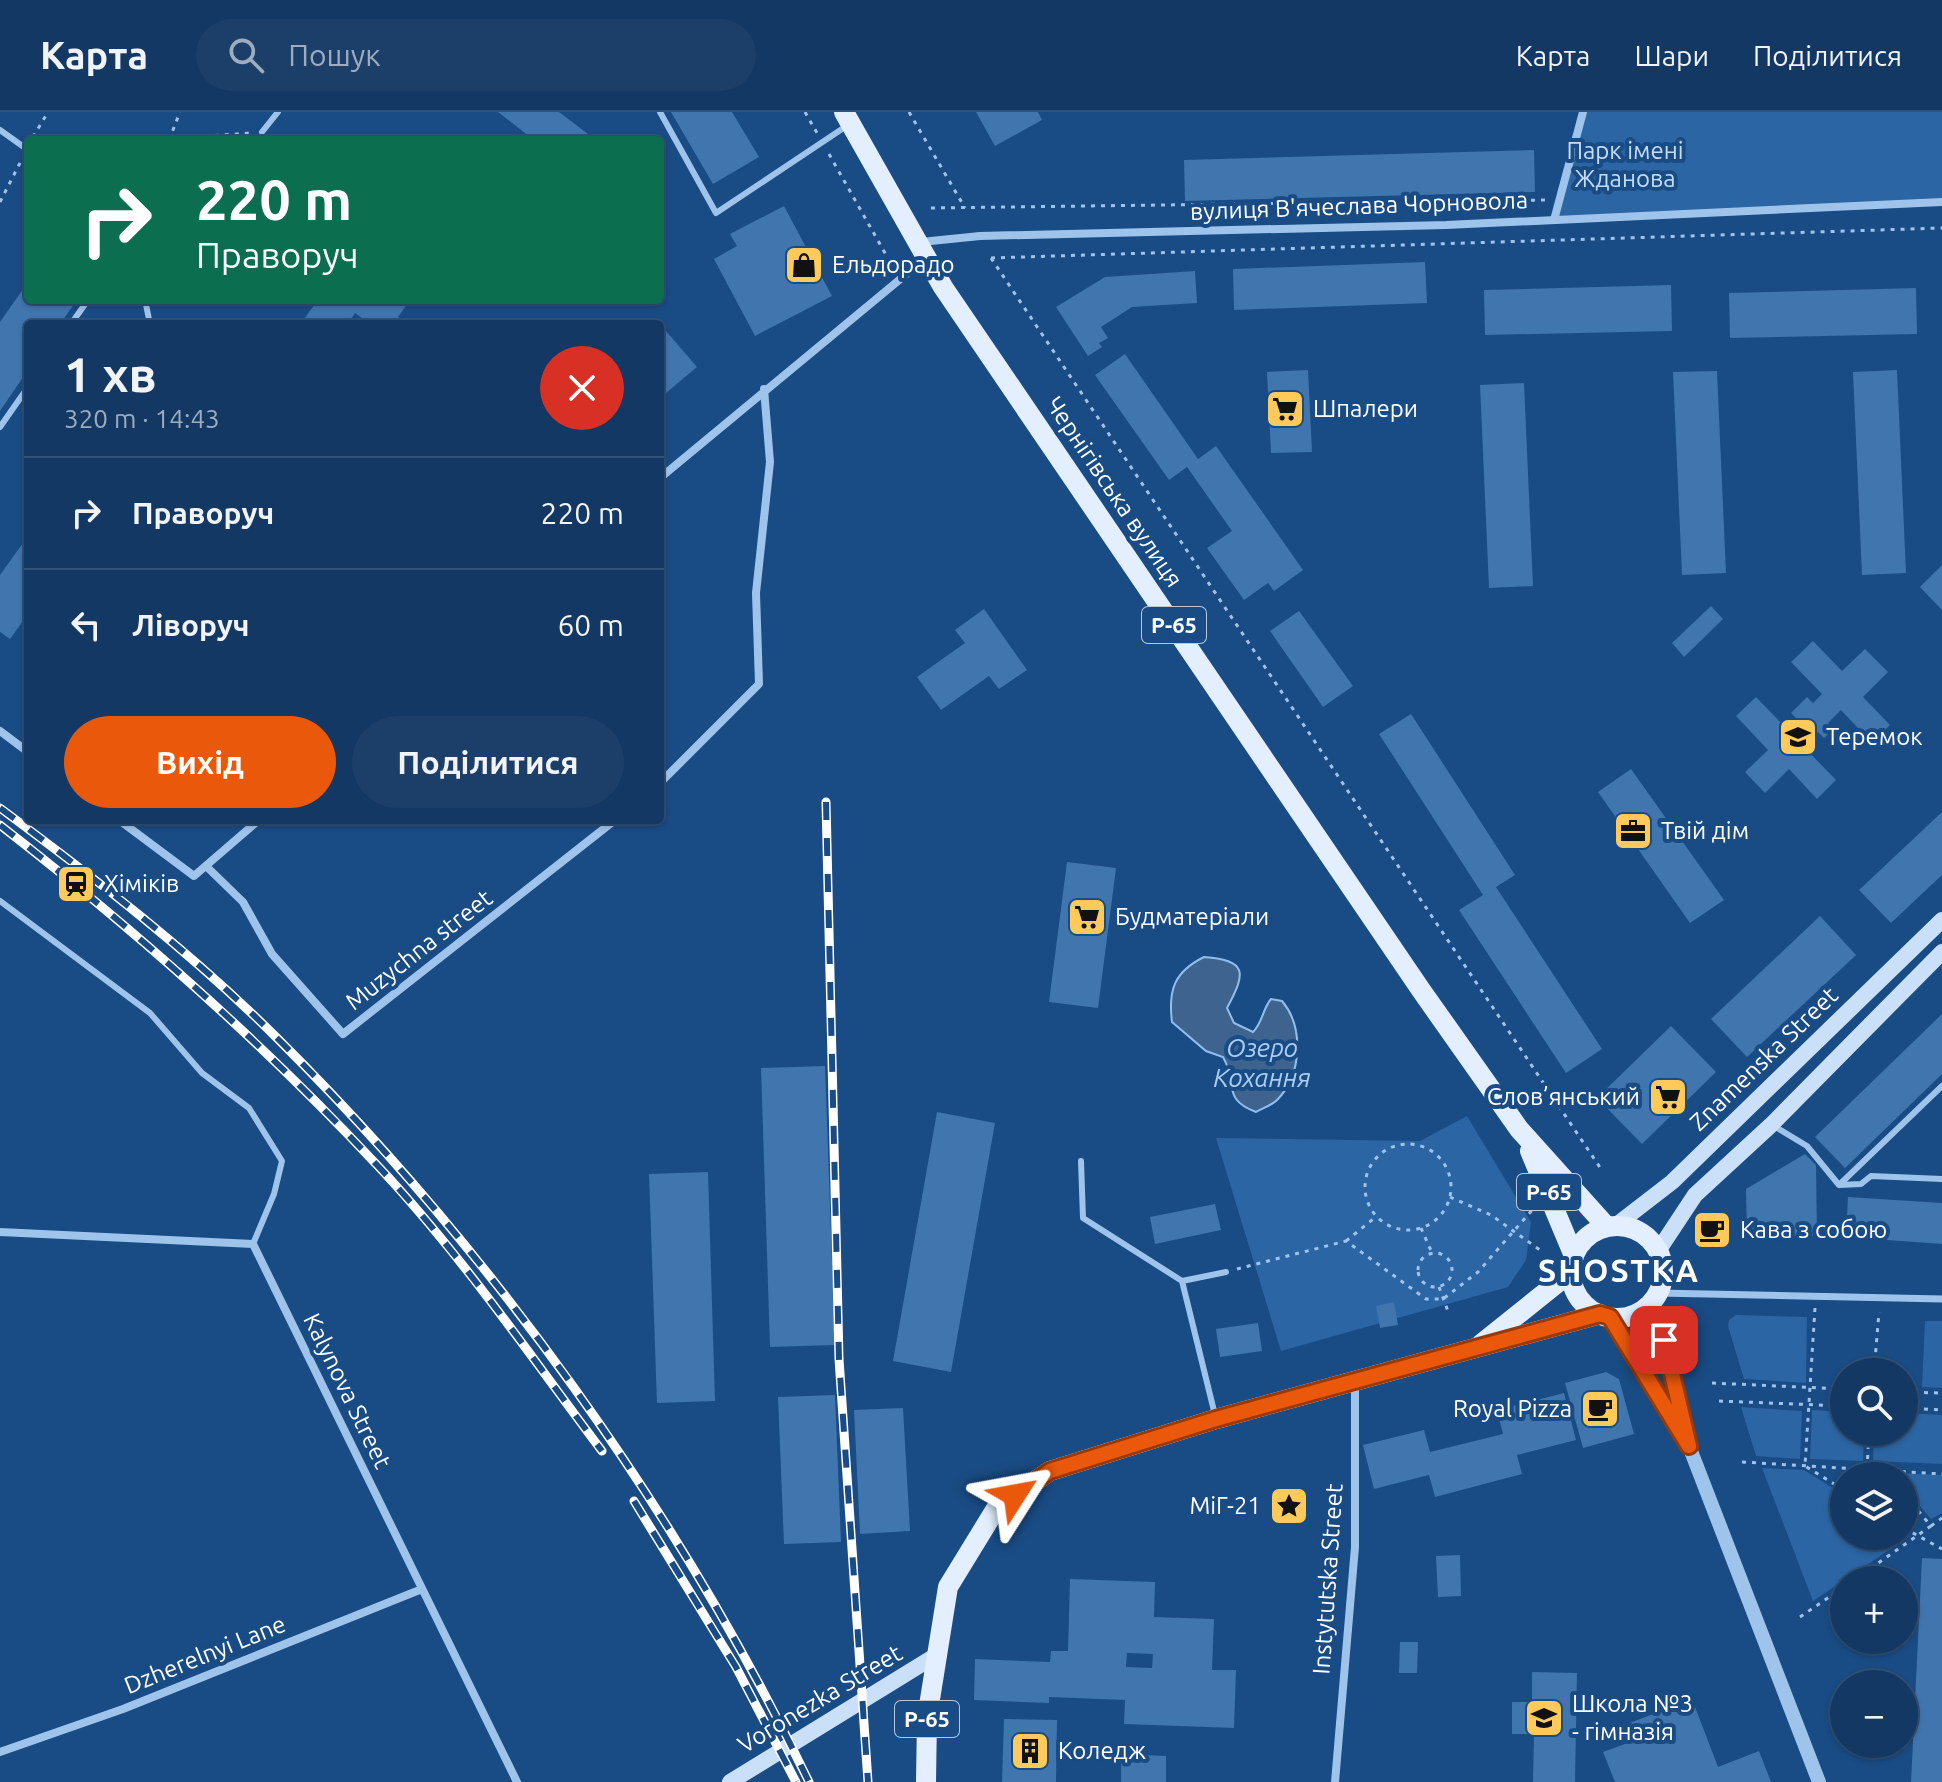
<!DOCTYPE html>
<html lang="uk">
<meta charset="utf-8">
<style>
:root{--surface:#133863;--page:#1c3f69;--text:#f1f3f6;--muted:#9dacbe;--line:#325278;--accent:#ea580c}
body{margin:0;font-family:Ubuntu,sans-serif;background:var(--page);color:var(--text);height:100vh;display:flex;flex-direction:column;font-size:30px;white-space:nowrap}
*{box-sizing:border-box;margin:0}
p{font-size:26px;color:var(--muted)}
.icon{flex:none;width:44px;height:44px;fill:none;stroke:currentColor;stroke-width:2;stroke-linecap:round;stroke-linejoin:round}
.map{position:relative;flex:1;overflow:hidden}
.drawer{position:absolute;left:24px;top:208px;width:640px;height:504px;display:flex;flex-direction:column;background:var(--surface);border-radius:8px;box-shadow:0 2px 6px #0004,0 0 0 2px var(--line)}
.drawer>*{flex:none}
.top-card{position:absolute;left:24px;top:24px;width:640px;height:168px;border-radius:8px;box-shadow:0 2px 6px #0004,0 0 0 2px var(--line);background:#0b6e4f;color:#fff;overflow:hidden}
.buttons{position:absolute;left:1830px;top:1246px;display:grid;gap:16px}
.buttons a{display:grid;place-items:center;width:88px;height:88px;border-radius:50%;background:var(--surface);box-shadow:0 2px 6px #0004,0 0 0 2px var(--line);font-size:40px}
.pin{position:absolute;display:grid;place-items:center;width:68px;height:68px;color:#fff;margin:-34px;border-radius:16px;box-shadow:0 4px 12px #0006}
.me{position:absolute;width:88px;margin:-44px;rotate:56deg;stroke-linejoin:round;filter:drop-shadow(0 0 6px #0008)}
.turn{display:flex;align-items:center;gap:28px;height:168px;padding:0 40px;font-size:36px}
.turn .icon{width:104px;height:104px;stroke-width:2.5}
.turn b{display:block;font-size:56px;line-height:68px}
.round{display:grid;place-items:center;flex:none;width:84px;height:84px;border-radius:42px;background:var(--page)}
.overview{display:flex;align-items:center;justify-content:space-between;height:136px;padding:0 40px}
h1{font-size:48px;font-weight:700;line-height:60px}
.primary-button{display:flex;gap:16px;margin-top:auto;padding:16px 40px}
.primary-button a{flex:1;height:92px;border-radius:48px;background:var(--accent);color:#fff;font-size:32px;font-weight:700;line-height:92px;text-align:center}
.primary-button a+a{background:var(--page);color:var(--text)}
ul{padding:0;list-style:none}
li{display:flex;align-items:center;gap:24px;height:112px;padding:0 40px;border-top:2px solid var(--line)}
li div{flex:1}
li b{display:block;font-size:30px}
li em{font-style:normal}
header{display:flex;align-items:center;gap:48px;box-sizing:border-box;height:112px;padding:0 40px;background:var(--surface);border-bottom:2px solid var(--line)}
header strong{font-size:38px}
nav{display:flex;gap:44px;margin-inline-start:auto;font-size:28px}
.search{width:560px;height:72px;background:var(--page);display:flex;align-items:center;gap:20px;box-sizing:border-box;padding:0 28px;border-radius:44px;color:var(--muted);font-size:30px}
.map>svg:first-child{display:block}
</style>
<header>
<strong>Карта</strong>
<div class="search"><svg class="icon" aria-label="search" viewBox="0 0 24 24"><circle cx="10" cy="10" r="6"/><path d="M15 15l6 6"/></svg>Пошук</div>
<nav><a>Карта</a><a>Шари</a><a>Поділитися</a></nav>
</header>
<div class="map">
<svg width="1942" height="1670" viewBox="0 0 1942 1670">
<rect width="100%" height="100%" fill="#194b84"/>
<path fill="#2b65a3" d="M1583,0H1942V92L1554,108Z
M1467,1004L1531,1110L1526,1148L1508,1175L1281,1239L1216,1026L1420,1029Z
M1736,1203L1807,1205L1806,1271L1744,1267L1728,1214L1729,1208Z
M1925,1209H1942V1276L1922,1275Z
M1741,1295L1802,1299L1800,1347L1756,1344Z
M1812,1298L1844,1300V1320H1864L1863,1349L1810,1347Z
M1904,1301L1942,1303V1352L1873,1349L1874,1320H1904Z
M1762,1356L1804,1358L1844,1383V1424H1904V1420L1910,1424L1813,1489Z
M1891,1361L1942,1363V1401L1931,1407L1904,1375V1364Z"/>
<path fill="#3e638e" stroke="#90bfee" stroke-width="2" d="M1204,845C1248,848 1246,861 1227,896L1234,911L1253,920C1263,910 1262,898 1271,887L1282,889C1304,915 1302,962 1278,987C1273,993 1263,996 1256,1000C1221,987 1238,971 1223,945L1206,939L1172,910C1168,878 1174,860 1204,845Z"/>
<path fill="#4175ae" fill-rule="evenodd" d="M498,0H559L592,25L534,28Z
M671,0H732L759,45L713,72Z
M976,0H1038L1042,8L995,34Z
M1534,38L1535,80L1185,89L1184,48Z
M784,94L832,184L755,224L714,147L737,134L730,122Z
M1425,150L1427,191L1234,198L1233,157Z
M1195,159L1197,191L1132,195L1101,215L1108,226L1099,231L1102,235L1088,244L1056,195L1105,165Z
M28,170V188H77L60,212H28V258L0,299V210Z
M1671,173L1672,219L1485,223L1484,178Z
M1916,176L1917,222L1730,226L1729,181Z
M318,188H410L398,205L407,212H370L355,201L348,212H312L304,207Z
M666,219L697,255L660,286V225Z
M1125,242L1198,347L1216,334L1303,458L1274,479L1268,471L1244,488L1207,436L1232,419L1187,355L1169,368L1095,263Z
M1308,258L1312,340L1271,341L1267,260Z
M1897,258L1906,461L1862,463L1853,260Z
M1717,259L1726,461L1682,463L1673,260Z
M1524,271L1533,474L1489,476L1480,273Z
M28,424V502L10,527L0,520V463Z
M1942,453V498L1920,475Z
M1711,494L1723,507L1684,545L1672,531Z
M984,497L1027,558L999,577L989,564L941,598L917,565L965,531L955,518Z
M1299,499L1353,574L1323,595L1270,519Z
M1813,529L1842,559L1865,537L1888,560L1863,585L1890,613L1872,631L1841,598L1828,611L1833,617L1824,626L1818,620L1803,634L1836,668L1817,687L1789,657L1765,681L1745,660L1768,638L1736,604L1756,585L1788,618L1798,608L1791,601L1807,585L1813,591L1822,582L1791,550Z
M1411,602L1515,763L1496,775L1602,937L1566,961L1459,798L1483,783L1379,622Z
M1631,657L1724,788L1690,811L1598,680Z
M1942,700V763L1891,811L1859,778Z
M1067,750L1116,756L1098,896L1049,890Z
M1820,804L1856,843L1747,945L1711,907Z
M1942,902V962L1845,1056L1815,1025Z
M1671,914L1716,960L1642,1032L1597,986Z
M825,954L835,1233L770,1235L761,956Z
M937,1000L995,1011L951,1260L893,1249Z
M1805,1042L1816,1053L1817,1124L1747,1125L1746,1077Z
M708,1060L715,1289L657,1291L649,1062Z
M1848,1085L1942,1091V1132L1846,1125Z
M1215,1092L1221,1118L1155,1132L1150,1105Z
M1394,1190L1398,1213L1380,1216L1376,1194Z
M1258,1211L1262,1239L1220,1245L1216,1217Z
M1606,1260L1619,1267L1634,1322L1583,1336L1565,1271Z
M1564,1281L1576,1328L1517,1343L1522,1362L1435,1385L1429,1363L1374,1377L1363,1333L1424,1318L1430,1340L1503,1322L1497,1298Z
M835,1283L841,1430L784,1432L778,1285Z
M903,1296L910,1419L860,1422L854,1298Z
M1460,1443L1461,1484L1438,1485L1436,1444Z
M1922,1446L1942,1447V1670H1911Z
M1070,1467L1155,1470L1154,1505L1214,1507L1212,1558H1236L1234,1616L1124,1612L1125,1588L1049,1585V1591L974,1588L975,1547L1050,1550L1051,1539H1068ZM1127,1541L1153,1542L1152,1556L1126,1555Z
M1400,1530H1418L1417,1561H1399Z
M1532,1560L1577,1561L1575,1670H1533L1534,1622H1512V1590H1532Z
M1692,1587L1718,1655L1759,1639L1771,1670H1615L1603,1640L1633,1629L1627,1612Z
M1004,1607L1057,1608L1056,1670H1002Z
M1121,1642L1166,1644V1670H1121Z"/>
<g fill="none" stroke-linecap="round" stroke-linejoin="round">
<path stroke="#9ec4ec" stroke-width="3" stroke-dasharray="4 6" stroke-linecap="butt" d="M805,0L817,21
M909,0L965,96
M33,25L48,0
M155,28L250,21
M169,28L180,0
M829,42L894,157
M0,90L21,49
M931,96L1547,88
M991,146L1601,1057
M991,146L1942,116
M1365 1075a43 43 0 1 1 86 0a43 43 0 1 1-86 0Z
M1450,1085L1491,1103L1540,1138
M1421,1116L1432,1141
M1346,1129L1377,1104
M1418 1158a17 17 0 1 1 34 0a17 17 0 1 1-34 0Z
M1237,1157L1346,1129L1426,1187H1443L1478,1160L1533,1097
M1439,1175L1449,1202
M1815,1196L1805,1354L1844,1378
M1874,1260L1879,1200
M1712,1271L1844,1277
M1904,1280L1942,1281
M1719,1289L1844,1294
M1904,1296L1942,1298
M1742,1350L1942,1362
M1867,1357L1869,1320
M1931,1414L1942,1406
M1904,1416L1942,1437
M1854,1468L1931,1414L1904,1382
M1800,1505L1844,1475"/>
<path stroke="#9ec4ec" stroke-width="6" d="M660,0L716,101L848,13
M0,18L28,38
M262,20L278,0
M145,188L150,212
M71,212L88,188
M0,315L28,275
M0,789L150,901L202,961L249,996L282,1049L274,1082L253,1132
M1774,1014L1807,1034L1839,1073L1861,1072L1871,1064L1942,1067
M1081,1049L1083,1106L1182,1169
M1839,1073L1942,974
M1215,1303L1182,1169L1226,1160"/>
<path stroke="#9ec4ec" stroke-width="7" d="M1658,1181L1942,1187"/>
<path stroke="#9ec4ec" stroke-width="8" d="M1554,108L1583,0
M921,130L980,124L1446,113L1942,90
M660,366L927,145
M0,619L28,640
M660,671L759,572L756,481L770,350L764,277
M119,708L194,764L259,708
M206,754L243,790L272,842L343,922L615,708
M0,1120L253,1132L517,1670
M0,1640L123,1597L422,1477
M1335,1670L1355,1435V1272"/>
<path stroke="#9ec4ec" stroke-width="14" d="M1653,1189L1689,1334L1819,1670
M1610,1205L1682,1324"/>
<path stroke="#cae0f9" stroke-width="16" d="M1615,1114L1672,1070L1942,808
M1658,1139L1695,1083L1771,1013L1942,840
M730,1670L935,1544"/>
<path stroke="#e3efff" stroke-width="20" d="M844,0L943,175L1421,878L1519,1017L1607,1115
M1530,1039L1574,1144
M1571 1160a46 46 0 1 1 92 0a46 46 0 1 1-92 0Z
M1481,1232L1571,1160
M926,1670L927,1606L948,1475L997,1395L1050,1359L1216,1307L1600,1202"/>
<g stroke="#fff" stroke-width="9">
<path id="rail" d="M826,690L839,1247L868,1670
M0,696C96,767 192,841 277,926C491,1139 678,1398 809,1670
M0,713C134,817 261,929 377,1053C460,1141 529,1242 602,1339
M634,1389L736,1555L796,1670"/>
</g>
<use href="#rail" stroke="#194b84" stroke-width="6" stroke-dasharray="18" stroke-linecap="butt"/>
</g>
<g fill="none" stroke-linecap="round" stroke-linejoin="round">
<g stroke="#983908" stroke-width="20">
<path id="route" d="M1015,1383L1050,1359L1216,1307L1600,1202L1610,1205L1689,1334L1664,1228"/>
</g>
<use href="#route" stroke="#ea580c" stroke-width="14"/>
</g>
<defs>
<g id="shop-square" transform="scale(2)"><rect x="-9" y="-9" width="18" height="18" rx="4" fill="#ffca59" stroke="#194b84"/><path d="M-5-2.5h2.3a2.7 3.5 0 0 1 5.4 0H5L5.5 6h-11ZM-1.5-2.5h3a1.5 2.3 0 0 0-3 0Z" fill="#111"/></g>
<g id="supermarket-square" transform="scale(2)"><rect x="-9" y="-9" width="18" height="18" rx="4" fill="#ffca59" stroke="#194b84"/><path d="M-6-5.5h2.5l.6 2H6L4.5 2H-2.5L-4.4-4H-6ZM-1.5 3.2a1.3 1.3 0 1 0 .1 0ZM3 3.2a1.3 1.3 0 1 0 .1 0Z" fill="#111"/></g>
<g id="school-square" transform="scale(2)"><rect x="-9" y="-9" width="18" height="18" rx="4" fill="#ffca59" stroke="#194b84"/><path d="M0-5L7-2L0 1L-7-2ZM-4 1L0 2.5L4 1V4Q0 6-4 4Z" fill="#111"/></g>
<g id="office-square" transform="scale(2)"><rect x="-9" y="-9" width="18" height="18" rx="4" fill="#ffca59" stroke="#194b84"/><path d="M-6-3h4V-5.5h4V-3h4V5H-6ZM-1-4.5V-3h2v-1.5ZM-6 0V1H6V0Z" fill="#111"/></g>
<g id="station-square" transform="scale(2)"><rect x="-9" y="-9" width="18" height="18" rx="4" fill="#ffca59" stroke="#194b84"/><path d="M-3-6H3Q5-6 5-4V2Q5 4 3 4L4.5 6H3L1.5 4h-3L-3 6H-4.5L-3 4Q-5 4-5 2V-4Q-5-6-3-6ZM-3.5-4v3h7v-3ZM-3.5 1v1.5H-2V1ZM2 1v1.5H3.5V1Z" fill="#111"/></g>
<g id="cafe-square" transform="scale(2)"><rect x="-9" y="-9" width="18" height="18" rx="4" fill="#ffca59" stroke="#194b84"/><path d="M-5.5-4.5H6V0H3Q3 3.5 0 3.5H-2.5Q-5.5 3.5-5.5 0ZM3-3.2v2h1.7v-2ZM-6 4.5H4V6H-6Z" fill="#111"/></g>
<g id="sight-square" transform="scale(2)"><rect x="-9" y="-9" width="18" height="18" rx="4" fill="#ffca59" stroke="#194b84"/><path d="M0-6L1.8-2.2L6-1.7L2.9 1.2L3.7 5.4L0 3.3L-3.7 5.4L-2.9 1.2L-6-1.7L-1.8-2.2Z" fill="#111"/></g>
<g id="building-square" transform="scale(2)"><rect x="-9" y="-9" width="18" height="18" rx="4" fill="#ffca59" stroke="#194b84"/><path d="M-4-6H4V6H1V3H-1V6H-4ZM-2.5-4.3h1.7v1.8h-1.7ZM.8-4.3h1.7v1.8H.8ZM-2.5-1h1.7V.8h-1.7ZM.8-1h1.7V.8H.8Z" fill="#111"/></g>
</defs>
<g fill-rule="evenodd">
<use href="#shop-square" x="804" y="153"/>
<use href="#supermarket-square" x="1285" y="297"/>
<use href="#school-square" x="1798" y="625"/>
<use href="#office-square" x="1633" y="719"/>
<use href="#station-square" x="76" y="772"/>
<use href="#supermarket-square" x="1087" y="805"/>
<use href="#supermarket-square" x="1668" y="985"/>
<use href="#cafe-square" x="1712" y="1118"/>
<use href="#cafe-square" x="1600" y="1297"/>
<use href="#sight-square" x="1289" y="1394"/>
<use href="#school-square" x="1544" y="1606"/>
<use href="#building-square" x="1030" y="1639"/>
</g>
<g text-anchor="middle" stroke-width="8" stroke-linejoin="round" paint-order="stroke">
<g fill="#194b84" stroke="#bac9da" stroke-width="2">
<rect x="1142" y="495" width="64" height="36" rx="6"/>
<rect x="1517" y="1062" width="64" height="36" rx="6"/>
<rect x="895" y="1589" width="64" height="36" rx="6"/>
</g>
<g font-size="22" font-weight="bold" fill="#fff">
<text x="1174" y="521">Р-65</text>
<text x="1549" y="1088">Р-65</text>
<text x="927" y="1615">Р-65</text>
</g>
<g font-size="24" fill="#c3ddf9" stroke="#194b84">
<text x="1625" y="47">Парк імені<tspan x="1625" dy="28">Жданова</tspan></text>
</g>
<g font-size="24" fill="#fff" stroke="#194b84">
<text transform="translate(1359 94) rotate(-2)" y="8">вулиця В'ячеслава Чорновола</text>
<text transform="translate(1114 380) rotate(56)" y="8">Чернігівська вулиця</text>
<text transform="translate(419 838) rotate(-38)" y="8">Muzychna street</text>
<text transform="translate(1764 947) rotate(-44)" y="8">Znamenska Street</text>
<text transform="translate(347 1279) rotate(64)" y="8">Kalynova Street</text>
<text transform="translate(1328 1467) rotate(-86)" y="8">Instytutska Street</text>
<text transform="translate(205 1543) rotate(-22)" y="8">Dzherelnyi Lane</text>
<text transform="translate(820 1587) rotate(-31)" y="8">Voronezka Street</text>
</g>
<g font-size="24" fill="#fff" stroke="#194b84" text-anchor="start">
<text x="832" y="161">Ельдорадо</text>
<text x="1313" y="305">Шпалери</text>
<text x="1826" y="633">Теремок</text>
<text x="1661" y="727">Твій дім</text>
<text x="104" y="780">Хіміків</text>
<text x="1115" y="813">Будматеріали</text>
<text x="1640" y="993" text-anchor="end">Слов’янський</text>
<text x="1740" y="1126">Кава з собою</text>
<text x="1572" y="1305" text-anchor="end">Royal Pizza</text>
<text x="1261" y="1402" text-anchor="end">МіГ-21</text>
<text x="1572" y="1600">Школа №3<tspan x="1572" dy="28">- гімназія</tspan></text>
<text x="1058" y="1647">Коледж</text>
</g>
<g font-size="26" font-style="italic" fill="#a9cdf4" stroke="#194b84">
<text x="1262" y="945">Озеро<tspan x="1262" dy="30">Кохання</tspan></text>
</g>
<g font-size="32" font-weight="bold" letter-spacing="2" fill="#fff" stroke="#194b84">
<text x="1619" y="1170">SHOSTKA</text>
</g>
</g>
</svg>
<div class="buttons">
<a><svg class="icon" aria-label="search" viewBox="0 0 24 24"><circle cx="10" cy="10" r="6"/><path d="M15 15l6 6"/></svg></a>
<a><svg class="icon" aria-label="layers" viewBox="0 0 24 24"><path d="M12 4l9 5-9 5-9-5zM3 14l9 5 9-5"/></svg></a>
<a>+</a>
<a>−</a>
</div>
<div class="pin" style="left:1664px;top:1228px;background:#d93025"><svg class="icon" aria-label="arrive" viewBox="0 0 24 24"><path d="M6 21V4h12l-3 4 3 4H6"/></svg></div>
<svg class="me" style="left:1015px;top:1383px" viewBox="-20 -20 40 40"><path d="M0-17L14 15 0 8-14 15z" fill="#ea580c" stroke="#fff" stroke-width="4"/></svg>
<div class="top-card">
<div class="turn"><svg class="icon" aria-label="right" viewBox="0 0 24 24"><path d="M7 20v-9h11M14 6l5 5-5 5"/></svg><div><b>220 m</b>Праворуч</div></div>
</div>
<section class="drawer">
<div class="overview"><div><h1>1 хв</h1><p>320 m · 14:43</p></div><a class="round" style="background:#d93025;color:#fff"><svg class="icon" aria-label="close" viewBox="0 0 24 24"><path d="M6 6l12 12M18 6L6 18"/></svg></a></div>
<ul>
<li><svg class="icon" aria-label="right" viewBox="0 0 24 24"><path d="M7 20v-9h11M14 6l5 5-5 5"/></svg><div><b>Праворуч</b></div><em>220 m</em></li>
<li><svg class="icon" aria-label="left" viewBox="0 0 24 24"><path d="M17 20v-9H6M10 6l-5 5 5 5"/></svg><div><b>Ліворуч</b></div><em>60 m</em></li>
</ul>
<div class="primary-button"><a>Вихід</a><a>Поділитися</a></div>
</section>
</div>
